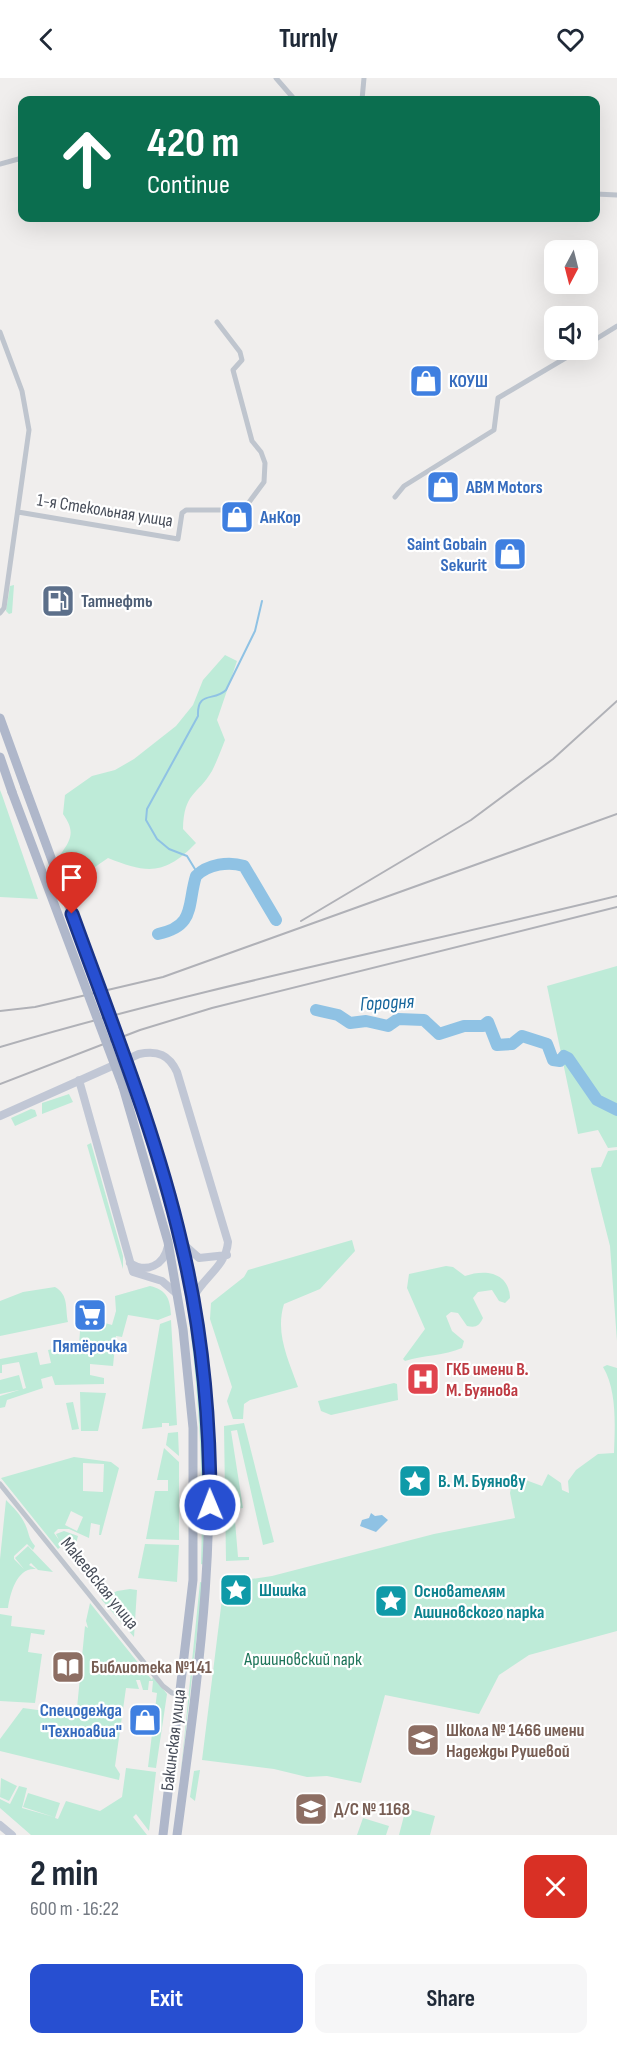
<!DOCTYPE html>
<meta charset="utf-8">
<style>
:root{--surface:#fff;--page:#f6f6f7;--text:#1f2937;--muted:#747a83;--accent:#274fd1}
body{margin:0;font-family:"Sofia Sans Condensed",sans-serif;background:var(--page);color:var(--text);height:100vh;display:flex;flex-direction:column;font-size:22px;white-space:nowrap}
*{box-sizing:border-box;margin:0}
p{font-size:20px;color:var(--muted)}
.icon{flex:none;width:33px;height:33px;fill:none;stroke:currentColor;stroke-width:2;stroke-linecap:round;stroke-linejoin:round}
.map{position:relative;height:1757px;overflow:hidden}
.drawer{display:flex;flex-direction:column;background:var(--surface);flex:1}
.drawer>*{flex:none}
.guide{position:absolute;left:18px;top:18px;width:582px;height:126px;border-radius:12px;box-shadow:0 6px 24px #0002;background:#0b6e4f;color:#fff;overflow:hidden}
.needle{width:39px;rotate:187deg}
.tools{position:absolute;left:544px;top:162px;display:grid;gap:12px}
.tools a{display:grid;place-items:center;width:54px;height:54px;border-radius:12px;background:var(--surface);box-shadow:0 6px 24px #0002;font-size:30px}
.pin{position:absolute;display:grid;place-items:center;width:51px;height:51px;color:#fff;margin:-62px -26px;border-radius:50% 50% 50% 0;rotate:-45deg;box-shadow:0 0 6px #0007}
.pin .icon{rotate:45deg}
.me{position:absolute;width:66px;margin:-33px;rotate:359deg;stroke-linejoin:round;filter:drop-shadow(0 0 4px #0008)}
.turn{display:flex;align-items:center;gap:21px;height:126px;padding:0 30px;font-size:27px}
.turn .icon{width:78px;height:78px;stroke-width:2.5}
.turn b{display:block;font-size:42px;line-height:51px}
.round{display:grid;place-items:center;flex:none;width:63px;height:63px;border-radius:12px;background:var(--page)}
.head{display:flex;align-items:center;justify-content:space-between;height:102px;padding:0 30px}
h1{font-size:36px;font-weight:700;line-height:45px}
.button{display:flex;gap:12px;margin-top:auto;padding:12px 30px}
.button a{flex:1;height:69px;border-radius:12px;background:var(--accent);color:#fff;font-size:24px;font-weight:700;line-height:69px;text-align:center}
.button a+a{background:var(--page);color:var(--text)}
header{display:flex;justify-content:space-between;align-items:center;height:78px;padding:0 30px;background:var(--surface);font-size:27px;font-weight:700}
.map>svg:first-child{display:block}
</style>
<header><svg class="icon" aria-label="back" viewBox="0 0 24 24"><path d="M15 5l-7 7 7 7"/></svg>Turnly<svg class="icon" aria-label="heart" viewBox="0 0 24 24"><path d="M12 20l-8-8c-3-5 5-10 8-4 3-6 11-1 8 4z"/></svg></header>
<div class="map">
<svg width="617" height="1757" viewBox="0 0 617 1757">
<rect width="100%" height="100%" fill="#f0eeed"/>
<path fill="#beebd8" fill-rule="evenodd" d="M14,507L12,535L9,536L6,533L10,508Z
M225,577L237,583L217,642L225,662C221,672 217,683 212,693C197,718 184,714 183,751L196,765C165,797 148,796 108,780L79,800L70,801L60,777C72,761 75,753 63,736L65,717L92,698L115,692L134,681L176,648L193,627L203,602Z
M0,712L2,717L38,821L0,819Z
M617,888V1069L608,1070L598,1052L578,1056L547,908Z
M69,1016L73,1024L42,1036V1025Z
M31,1031L35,1032L37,1038L15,1048L11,1040Z
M91,1065L123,1178V1191L87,1067Z
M617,1072V1263L610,1168L591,1093V1090L601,1089L608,1073Z
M352,1162L355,1173L320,1211L284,1226C275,1255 288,1281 298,1309L250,1322L244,1326L243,1341H233L227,1323L232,1309L210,1241L211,1225L244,1199L248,1192Z
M446,1188L453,1189L465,1198C485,1191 509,1194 510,1220L505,1225L499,1223L492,1212L478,1214L473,1220L483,1240C479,1248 476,1250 467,1248L458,1235L451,1234L446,1238L452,1253L464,1263L462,1270C444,1278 424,1277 405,1283L403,1281L425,1251L407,1210L409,1196Z
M150,1208C167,1212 170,1221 171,1237L158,1242L128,1237L122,1259L116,1258L113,1288L90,1286V1297L104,1300V1306L55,1307L52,1298L41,1301L43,1310L7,1322L5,1329L0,1330V1318L19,1312L0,1316V1302L19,1297L23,1311L26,1310L19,1284L2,1287V1295H0V1281L37,1274L40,1287L51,1285L48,1272L79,1266L80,1253L95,1252L105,1245L112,1247L116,1233L115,1218Z
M55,1209C69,1217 65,1230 68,1244L0,1258V1223L23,1214Z
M190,1225C202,1313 205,1398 204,1487L201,1486C204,1399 199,1313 187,1226Z
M171,1242L177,1347L169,1348V1345H162V1349L142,1351L160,1246Z
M607,1287L617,1290V1553L529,1577L499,1597L479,1636L385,1617L361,1705L327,1698L307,1699L274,1691L202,1682L224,1505L272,1498L434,1456L515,1440L510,1415L512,1405L523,1401L542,1408L548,1396L561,1405L562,1412L569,1415L568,1403L576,1392L598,1376L614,1375C615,1347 617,1312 603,1289Z
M394,1305L397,1306L398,1322L331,1337L321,1333L318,1323Z
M80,1314L106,1315L98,1353H81Z
M73,1324L79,1351L72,1352L66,1325Z
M244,1345L274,1464L263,1467L237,1352L231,1353L243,1430L234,1431L238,1479H249V1482L226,1483L224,1348Z
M178,1354L179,1378L166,1367L168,1355Z
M164,1370L179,1384V1462L146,1461L155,1413H168V1402H157Z
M74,1379L111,1384L119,1390L101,1457H99L100,1447L91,1445L89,1460L69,1451H58L54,1455L59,1462L56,1456L64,1453L78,1458L73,1476L68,1474L63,1467L58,1471L1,1400ZM83,1385L104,1386L103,1414L83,1413ZM71,1433L83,1439L77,1453L65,1447Z
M6,1422C13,1429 21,1437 25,1446C29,1454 28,1460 35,1468L33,1472L27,1466L14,1478V1481L24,1491L15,1480L28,1468L53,1494L38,1492L31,1485L29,1487L36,1491C17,1489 10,1515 8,1530H0V1481Z
M145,1466L179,1467L177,1504L138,1500Z
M200,1504L203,1505L180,1702Z
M130,1511L137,1512L134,1559L101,1521L117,1513Z
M90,1525L152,1602L153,1598L167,1616L156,1690L148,1689L157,1615L152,1614L153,1603H149L148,1612H143L140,1602H136L139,1611L126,1610L115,1688L120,1696L119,1702L0,1673V1661L23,1630L74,1637L77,1630L85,1548L88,1550L86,1543Z
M0,1536L12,1538L11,1548L45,1552L44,1557L31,1555L28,1574L42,1576L35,1625L0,1623Z
M126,1690L156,1694L149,1753L136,1736L133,1739L147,1757H31L0,1730V1721L10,1726L19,1708L27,1710L22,1730L54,1739L23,1729L28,1715L60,1725L55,1740L58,1741L66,1723L100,1733L122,1719Z
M200,1692L195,1723L190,1719L194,1693Z
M1,1700L17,1708L9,1723L0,1719Z
M406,1730L435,1738L430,1757H399Z
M363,1740L389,1748L386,1757H357Z"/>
<path fill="#8fc2e4" d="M371,1435L375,1438L382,1437L388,1442L376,1454L360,1448L362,1442L369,1440Z"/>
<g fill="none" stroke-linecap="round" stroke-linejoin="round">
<path stroke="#8fc2e4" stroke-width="2" d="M198,796L187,778L169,771L157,761L146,742L147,731L198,638C197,612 214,624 226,612L255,553L262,523"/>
<path stroke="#8fc2e4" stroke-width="12" d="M158,856C196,848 187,827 196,798C208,786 229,783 244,788L276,842
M316,932L338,937L350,945L366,943L388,948L398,941L424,942L439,956L464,948H483L488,944L497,967L512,966L522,958L547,966L553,982L560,983L564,978L568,980L597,1022L617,1032"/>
<path stroke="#bfc5ce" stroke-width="5" d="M276,0L295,22
M362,22L364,0
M0,86L22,80
M596,116L617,117
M0,254L22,313L29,352L4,530L0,535
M588,266L617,248
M395,419L404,408L494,352L498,320L579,272
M18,434L178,461L182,435L186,432H239L247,427L264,404L265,385L261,374L252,363L233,292L242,282L240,274L217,244
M0,1406L163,1608L172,1615L181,1616"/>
<path stroke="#c1c7d5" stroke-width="8" d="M79,1002L133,1194L162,1203L177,1216
M0,1038L139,976C158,972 169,977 177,994L228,1164C226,1189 203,1199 193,1220
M181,1164L199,1180L227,1177
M130,1185C147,1196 164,1187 168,1168
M0,1747L12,1757"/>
<path stroke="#afb7ca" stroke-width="9" d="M0,640L25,709
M0,679L12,714
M134,1005C164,1099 193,1193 203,1291C220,1453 198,1598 177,1757
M123,1009L168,1164L183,1251L193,1350V1502L163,1757"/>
<path stroke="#b0b1b7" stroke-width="2" d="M301,843L471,742L553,681L617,623
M0,933L35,929L163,899L617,736
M0,969C203,909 411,868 617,818
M0,1006L140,952L212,930L617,829"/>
<path stroke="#afb7ca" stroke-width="9" d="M25,709L134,1005
M12,714L123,1009"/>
</g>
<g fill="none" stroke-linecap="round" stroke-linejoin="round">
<g stroke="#193388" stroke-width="15">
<path id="route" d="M72,836C111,944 155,1052 181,1164C202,1250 210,1339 210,1427"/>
</g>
<use href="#route" stroke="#274fd1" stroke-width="10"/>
</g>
<defs>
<g id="shop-square" transform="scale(1.725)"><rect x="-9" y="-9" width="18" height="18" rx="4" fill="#3f7fe0" stroke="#fff"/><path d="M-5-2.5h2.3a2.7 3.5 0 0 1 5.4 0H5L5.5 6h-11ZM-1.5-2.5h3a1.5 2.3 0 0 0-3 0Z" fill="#fff"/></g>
<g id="fuel-square" transform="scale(1.725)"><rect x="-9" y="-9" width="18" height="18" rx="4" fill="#5c6f8a" stroke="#fff"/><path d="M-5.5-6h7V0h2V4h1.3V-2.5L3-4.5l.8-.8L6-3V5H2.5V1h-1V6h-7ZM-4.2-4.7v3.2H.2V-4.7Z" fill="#fff"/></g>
<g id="supermarket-square" transform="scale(1.725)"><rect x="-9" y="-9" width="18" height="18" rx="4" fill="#3f7fe0" stroke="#fff"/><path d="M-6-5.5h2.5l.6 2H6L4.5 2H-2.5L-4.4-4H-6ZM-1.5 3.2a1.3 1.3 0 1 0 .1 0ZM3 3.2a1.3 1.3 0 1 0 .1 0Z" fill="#fff"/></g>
<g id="hospital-square" transform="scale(1.725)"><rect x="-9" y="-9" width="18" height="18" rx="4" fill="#e0444e" stroke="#fff"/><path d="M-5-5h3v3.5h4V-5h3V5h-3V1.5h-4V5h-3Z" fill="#fff"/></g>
<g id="sight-square" transform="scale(1.725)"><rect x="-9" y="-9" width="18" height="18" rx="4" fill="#0f9aa8" stroke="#fff"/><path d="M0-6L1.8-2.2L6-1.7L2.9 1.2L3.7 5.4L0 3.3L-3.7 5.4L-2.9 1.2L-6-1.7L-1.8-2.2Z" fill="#fff"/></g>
<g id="library-square" transform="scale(1.725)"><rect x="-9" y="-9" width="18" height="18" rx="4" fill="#8d6e63" stroke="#fff"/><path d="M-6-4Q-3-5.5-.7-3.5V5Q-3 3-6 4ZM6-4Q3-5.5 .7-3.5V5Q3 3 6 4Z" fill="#fff"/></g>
<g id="school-square" transform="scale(1.725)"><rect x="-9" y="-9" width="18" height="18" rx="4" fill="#8d6e63" stroke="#fff"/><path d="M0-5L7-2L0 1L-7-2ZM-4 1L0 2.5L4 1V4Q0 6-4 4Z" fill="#fff"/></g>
</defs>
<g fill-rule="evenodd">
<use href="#shop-square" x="426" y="303"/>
<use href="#shop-square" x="443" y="409"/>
<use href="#shop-square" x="237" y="439"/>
<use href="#shop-square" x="510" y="476"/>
<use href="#fuel-square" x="58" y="523"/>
<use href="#supermarket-square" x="90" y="1237"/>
<use href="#hospital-square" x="423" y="1301"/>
<use href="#sight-square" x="415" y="1403"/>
<use href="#sight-square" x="236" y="1512"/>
<use href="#sight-square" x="391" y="1523"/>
<use href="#library-square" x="68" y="1589"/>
<use href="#shop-square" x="145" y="1642"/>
<use href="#school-square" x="423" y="1662"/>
<use href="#school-square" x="311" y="1731"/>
</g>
<g text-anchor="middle" stroke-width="4.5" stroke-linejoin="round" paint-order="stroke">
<g font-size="18" font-weight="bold" fill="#366cbe" stroke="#fff" text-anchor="start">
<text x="449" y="309">КОУШ</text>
<text x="466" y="415">ABM Motors</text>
<text x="260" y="445">АнКор</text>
<text x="487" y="472" text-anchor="end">Saint Gobain<tspan x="487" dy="21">Sekurit</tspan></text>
<text x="90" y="1274" text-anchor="middle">Пятёрочка</text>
<text x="122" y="1638" text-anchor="end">Спецодежда<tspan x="122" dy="21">"Техноавиа"</tspan></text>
</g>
<g font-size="18" fill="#474d59" stroke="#fff">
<text transform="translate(105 432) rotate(9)" y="6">1-я Стекольная улица</text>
<text transform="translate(100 1505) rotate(51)" y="6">Макеевская улица</text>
<text transform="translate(173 1662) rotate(-83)" y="6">Бакинская улица</text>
</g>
<g font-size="18" font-weight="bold" fill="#4e5e75" stroke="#fff" text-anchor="start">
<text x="81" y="529">Татнефть</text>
</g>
<g font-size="18" font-weight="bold" fill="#be3a42" stroke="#fff" text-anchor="start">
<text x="446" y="1297">ГКБ имени В.<tspan x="446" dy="21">М. Буянова</tspan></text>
</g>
<g font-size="18" font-weight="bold" fill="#0d838f" stroke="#fff" text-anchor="start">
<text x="438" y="1409">В. М. Буянову</text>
<text x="259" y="1518">Шишка</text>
<text x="414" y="1519">Основателям<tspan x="414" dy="21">Ашиновского парка</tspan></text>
</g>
<g font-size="18" fill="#1e755a" stroke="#fff">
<text x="303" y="1587">Аршиновский парк</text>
</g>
<g font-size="18" font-weight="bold" fill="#785e54" stroke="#fff" text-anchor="start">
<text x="91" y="1595">Библиотека №141</text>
<text x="446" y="1658">Школа № 1466 имени<tspan x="446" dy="21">Надежды Рушевой</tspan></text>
<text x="334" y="1737">Д/C № 1168</text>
</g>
<g font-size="20" font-style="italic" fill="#17669c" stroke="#fff">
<text transform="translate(387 924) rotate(-3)" y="7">Городня</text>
</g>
</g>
</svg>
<div class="tools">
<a><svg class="needle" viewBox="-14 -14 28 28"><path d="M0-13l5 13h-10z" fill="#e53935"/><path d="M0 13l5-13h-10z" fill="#747a83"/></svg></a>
<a><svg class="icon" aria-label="sound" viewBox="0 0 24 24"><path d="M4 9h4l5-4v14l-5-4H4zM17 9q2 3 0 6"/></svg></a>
</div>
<div class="pin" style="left:72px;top:836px;background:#d93025"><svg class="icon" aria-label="arrive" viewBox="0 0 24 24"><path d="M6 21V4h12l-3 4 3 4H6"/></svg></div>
<svg class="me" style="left:210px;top:1427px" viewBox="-20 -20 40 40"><circle r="17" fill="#274fd1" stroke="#fff" stroke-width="3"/><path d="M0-11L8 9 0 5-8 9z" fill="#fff"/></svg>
<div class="guide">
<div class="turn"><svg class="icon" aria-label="ahead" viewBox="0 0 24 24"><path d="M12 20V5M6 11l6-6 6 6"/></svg><div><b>420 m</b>Continue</div></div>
</div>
</div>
<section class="drawer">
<div class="head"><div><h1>2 min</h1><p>600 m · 16:22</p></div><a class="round" style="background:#d93025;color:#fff"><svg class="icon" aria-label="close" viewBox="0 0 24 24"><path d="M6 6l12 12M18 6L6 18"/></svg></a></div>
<div class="button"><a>Exit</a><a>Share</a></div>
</section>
